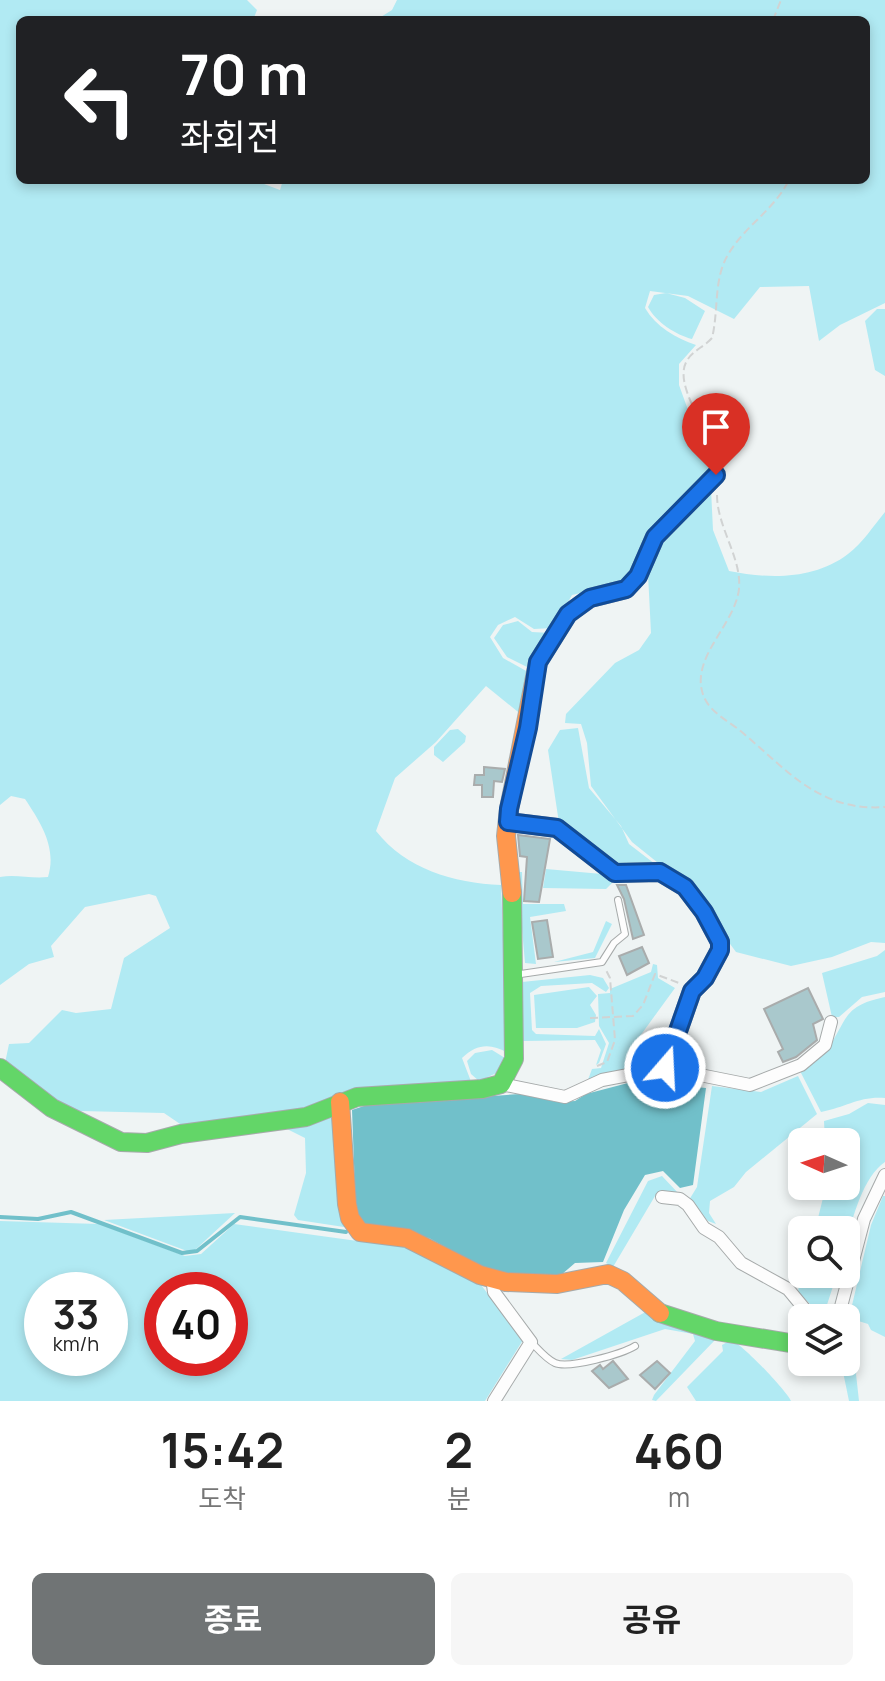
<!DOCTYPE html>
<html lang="ko">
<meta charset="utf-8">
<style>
:root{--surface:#fff;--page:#f6f6f6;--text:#222;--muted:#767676;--accent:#707475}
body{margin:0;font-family:Manrope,"Noto Sans KR",sans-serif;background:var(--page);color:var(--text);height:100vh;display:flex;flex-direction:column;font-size:30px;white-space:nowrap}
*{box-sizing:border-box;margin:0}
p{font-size:26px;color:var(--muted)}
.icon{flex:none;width:44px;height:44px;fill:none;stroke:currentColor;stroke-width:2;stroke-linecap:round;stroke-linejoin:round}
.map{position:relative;height:1401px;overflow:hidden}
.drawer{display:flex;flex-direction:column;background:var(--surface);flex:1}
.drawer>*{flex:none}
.hud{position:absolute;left:16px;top:16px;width:854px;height:168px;border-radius:12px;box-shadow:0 4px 12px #0003;background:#202124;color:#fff;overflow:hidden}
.needle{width:52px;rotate:273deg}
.tools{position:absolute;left:788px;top:1128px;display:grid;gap:16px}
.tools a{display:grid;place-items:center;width:72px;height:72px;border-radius:12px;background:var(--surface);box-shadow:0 4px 12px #0003;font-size:40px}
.speed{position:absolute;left:24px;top:1272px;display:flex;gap:16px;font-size:40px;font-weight:700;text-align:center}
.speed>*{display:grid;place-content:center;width:104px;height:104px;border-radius:50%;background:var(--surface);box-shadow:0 4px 12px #0003;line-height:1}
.speed small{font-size:20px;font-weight:400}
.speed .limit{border:12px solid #d22;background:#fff;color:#111}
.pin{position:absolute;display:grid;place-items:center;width:68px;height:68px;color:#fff;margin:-82px -34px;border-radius:50% 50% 50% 0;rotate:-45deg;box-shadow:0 0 8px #0007}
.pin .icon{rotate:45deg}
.me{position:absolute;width:88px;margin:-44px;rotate:19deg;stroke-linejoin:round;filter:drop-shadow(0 0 6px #0008)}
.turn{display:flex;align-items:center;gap:28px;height:168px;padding:0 32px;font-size:36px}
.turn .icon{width:104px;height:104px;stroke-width:2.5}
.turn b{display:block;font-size:56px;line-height:68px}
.eta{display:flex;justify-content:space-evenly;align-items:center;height:136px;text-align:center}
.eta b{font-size:48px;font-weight:700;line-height:56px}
.action{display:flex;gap:16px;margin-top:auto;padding:16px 32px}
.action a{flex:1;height:92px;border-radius:12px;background:var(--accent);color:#fff;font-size:32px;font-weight:700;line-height:92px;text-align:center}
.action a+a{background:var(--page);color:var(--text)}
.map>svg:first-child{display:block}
</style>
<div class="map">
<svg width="885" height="1401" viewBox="0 0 885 1401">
<rect width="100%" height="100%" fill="#eff4f4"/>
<path fill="#b1eaf3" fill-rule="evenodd" d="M0,0H247L257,10L253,20H20V180H253L280,190L283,180H866V20H376L392,10L397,0H885V303L840,325L819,341L809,286L760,287L734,319L688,296L650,291L645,308C656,327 676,338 696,345L679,364V385L710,471L619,584L572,595L553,628L534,629L515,617L498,625L490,637L503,658L528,672L523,716L486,686L436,742L395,778L376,831C406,869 453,883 501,885L508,1053C490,1043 477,1044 462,1058L472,1084L305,1115L183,1126L164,1113L80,1111L54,1102L5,1063L9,1044L29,1043L62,1010L76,1013L111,1009L124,958L170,928L156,896L149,894L85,907L51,946L54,957L29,964L0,985V877C16,874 31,879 48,877C57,848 41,823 25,799L11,796L0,805Z
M666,293L685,298L705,311L692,339C676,335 656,322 648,307L654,295Z
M877,309H885V376L875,370L865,321Z
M711,489L713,530L729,571C769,579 814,580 848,554C862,544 874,525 885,512V943L871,942L832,957L791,966L736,952L688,887L632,842L591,786L587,743L581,724L565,723L566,714L615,663L639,650L651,633L648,574L657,550Z
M518,621L532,632L550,633L529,668L507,657L494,638L503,625Z
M578,728L589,788L621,826L629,844L655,864L624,871L559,823L548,750L560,730Z
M458,729L466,736L465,742L443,762L434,755V747L450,730Z
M546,869L602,874L613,882L606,889L543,888Z
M517,872H522L523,904H564L566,911L530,917L536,964L525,963Z
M606,921L612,924L595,958L554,962L593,952Z
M885,950V992L862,997L839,1017H832L822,973L877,956Z
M653,964L657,965L658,978L675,988L632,1047L624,1074L586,1085L592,1069L601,1068L609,1043L599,1026L598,994L610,993V989L651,972Z
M590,975L603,978L609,988L606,992L592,983L541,986L530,993L532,1030L536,1034L595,1036L599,1029L606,1044L599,1063L596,1065L601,1050L595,1040L523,1041L522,982Z
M589,987L597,996L590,1005L596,1015L595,1022L577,1028H536L534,995Z
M885,997V1098C859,1096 847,1107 821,1112L800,1071C808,1065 820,1059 826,1051C848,1021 841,1006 885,997Z
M492,1050L505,1058L503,1070L479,1081L471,1074L467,1061L475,1053Z
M798,1076L817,1114L746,1172L734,1187L710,1201L709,1213L716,1224L708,1221L689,1200L697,1187L712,1086L761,1092Z
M868,1103L885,1105V1162C863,1177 853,1217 846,1242V1230H815L826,1186H846V1142H825L824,1121L849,1114Z
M332,1116L347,1226L344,1227L298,1220L294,1215L306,1173L305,1138L281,1126Z
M662,1176L679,1194L663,1192L655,1196L613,1267L606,1263L648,1181Z
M883,1196H885V1337L871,1330L868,1324L849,1318L871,1225Z
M235,1213L195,1250L187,1251L104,1220Z
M0,1221L99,1224L185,1256L201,1254L234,1224L372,1243H403L478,1281L523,1340L485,1401H0ZM42,1290H110V1358H42ZM162,1290H230V1358H162Z
M802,1267V1274H837L823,1317L798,1292Z
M649,1310L716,1339L656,1401L652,1400L654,1395L695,1341L693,1334L665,1329L572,1360L561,1359Z
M731,1340C741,1343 786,1390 791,1401H696L687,1387L723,1351L722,1345Z
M855,1358L860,1359L856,1374L859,1401H849L841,1362Z"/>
<path fill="#71c0ca" d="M648,1082L706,1088L693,1185L680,1188L663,1171L645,1175L624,1210L603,1262L575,1263L561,1275L538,1278L489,1271L429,1238L365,1227L356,1217L352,1110L367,1105L520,1094L557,1102L575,1101L586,1094L628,1083Z"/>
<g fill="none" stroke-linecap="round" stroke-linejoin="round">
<path stroke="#71c0ca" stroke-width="4" d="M0,1217L38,1219L71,1212L182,1253L197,1251L240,1217L346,1232"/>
</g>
<path fill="#a9c8cc" stroke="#a9acac" stroke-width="2" d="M484,767L505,769L502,782L494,781L493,797H482V785H474L475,775H484Z
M518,835L550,839L539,902L524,901L527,857L520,856Z
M617,885H626L644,935L633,939L624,899Z
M547,920L553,957L538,959L532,922Z
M642,947L649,963L627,975L619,956Z
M808,988L823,1019L813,1024L817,1040L796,1057L783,1062L778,1052L783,1049L764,1009Z
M613,1361L628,1379L609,1388L592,1371L600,1365L603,1369Z
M657,1361L670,1373L655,1389L640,1375Z"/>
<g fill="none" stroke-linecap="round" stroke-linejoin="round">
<g stroke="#a6aaaa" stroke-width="8">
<path id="lane" d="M514,975L602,962L614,943L625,934L618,900
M531,1342C538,1349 546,1359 555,1363C569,1369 622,1354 635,1346"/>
</g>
<g stroke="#a6aaaa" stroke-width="14">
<path id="street" d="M501,1084L565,1097L602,1080L665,1068L750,1085L801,1065L825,1045L831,1022
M662,1197L680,1199L688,1205L704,1228L719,1237L741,1263L788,1289L812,1318
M492,1278L494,1292L531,1342L494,1401
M838,1318L864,1219L885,1175"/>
</g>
<g stroke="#a6aaaa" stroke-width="20">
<path id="fast" d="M508,822L557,828L615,873L660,872L685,887L704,912L720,942V950L705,978L692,991L665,1068
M0,1068L52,1108L121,1142L147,1143L181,1134L306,1117L357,1097L482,1089L501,1084L514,1059L512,893
M660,1313L716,1331L802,1345"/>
</g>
<g stroke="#a6aaaa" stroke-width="20">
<path id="slow" d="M512,893L506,836L509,809L538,662L568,614L590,598L626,589L638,576L655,537L716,475
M340,1102L347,1204L350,1218L360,1232L407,1238L480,1275L506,1282L557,1284L608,1274L623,1281L660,1313"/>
</g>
<path stroke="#d1d3d3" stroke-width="2" stroke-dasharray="8 4" stroke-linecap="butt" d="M773,20L781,0
M715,460C712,431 670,384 688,359C693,351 705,346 712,338C719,310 713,278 729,253C746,225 774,210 789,180
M717,495C717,527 742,558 739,589C735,624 693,655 702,691C707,712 728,720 743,733C787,770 820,812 885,807
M590,1018L633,1016L643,1005L655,974L679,983
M597,1066L607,1062L615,1040L610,978L606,970"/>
<use href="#lane" stroke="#fdfdfd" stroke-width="6"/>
<use href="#street" stroke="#fdfdfd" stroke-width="12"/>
<use href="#fast" stroke="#63d668" stroke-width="18"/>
<use href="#slow" stroke="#ff974d" stroke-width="18"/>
</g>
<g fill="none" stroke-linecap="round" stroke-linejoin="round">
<g stroke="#114b97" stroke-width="20">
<path id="route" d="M665,1068L692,991L705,978L720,950V942L704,912L685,887L660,872L615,873L557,828L508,822L509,809L528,728L538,662L568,614L590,598L626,589L638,576L655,537L716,475"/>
</g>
<use href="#route" stroke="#1a73e8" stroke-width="14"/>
</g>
</svg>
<div class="tools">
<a><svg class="needle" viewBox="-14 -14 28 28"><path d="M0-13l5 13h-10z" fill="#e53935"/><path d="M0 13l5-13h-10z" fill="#767676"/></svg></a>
<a><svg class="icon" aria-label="search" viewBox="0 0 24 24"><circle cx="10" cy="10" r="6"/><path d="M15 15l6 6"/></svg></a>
<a><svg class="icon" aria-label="layers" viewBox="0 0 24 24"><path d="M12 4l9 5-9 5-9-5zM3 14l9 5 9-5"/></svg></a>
</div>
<div class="speed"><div>33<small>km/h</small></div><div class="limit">40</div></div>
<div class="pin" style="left:716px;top:475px;background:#d93025"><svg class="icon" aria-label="arrive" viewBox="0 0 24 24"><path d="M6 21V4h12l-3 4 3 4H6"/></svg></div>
<svg class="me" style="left:665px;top:1068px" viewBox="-20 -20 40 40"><circle r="17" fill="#1a73e8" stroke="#fff" stroke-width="3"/><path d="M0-11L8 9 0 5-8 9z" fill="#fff"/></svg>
<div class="hud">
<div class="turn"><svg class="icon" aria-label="left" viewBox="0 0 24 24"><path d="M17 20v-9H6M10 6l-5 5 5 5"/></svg><div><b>70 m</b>좌회전</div></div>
</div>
</div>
<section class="drawer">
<div class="eta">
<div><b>15:42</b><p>도착</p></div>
<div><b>2</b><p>분</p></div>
<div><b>460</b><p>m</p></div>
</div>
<div class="action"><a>종료</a><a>공유</a></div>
</section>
